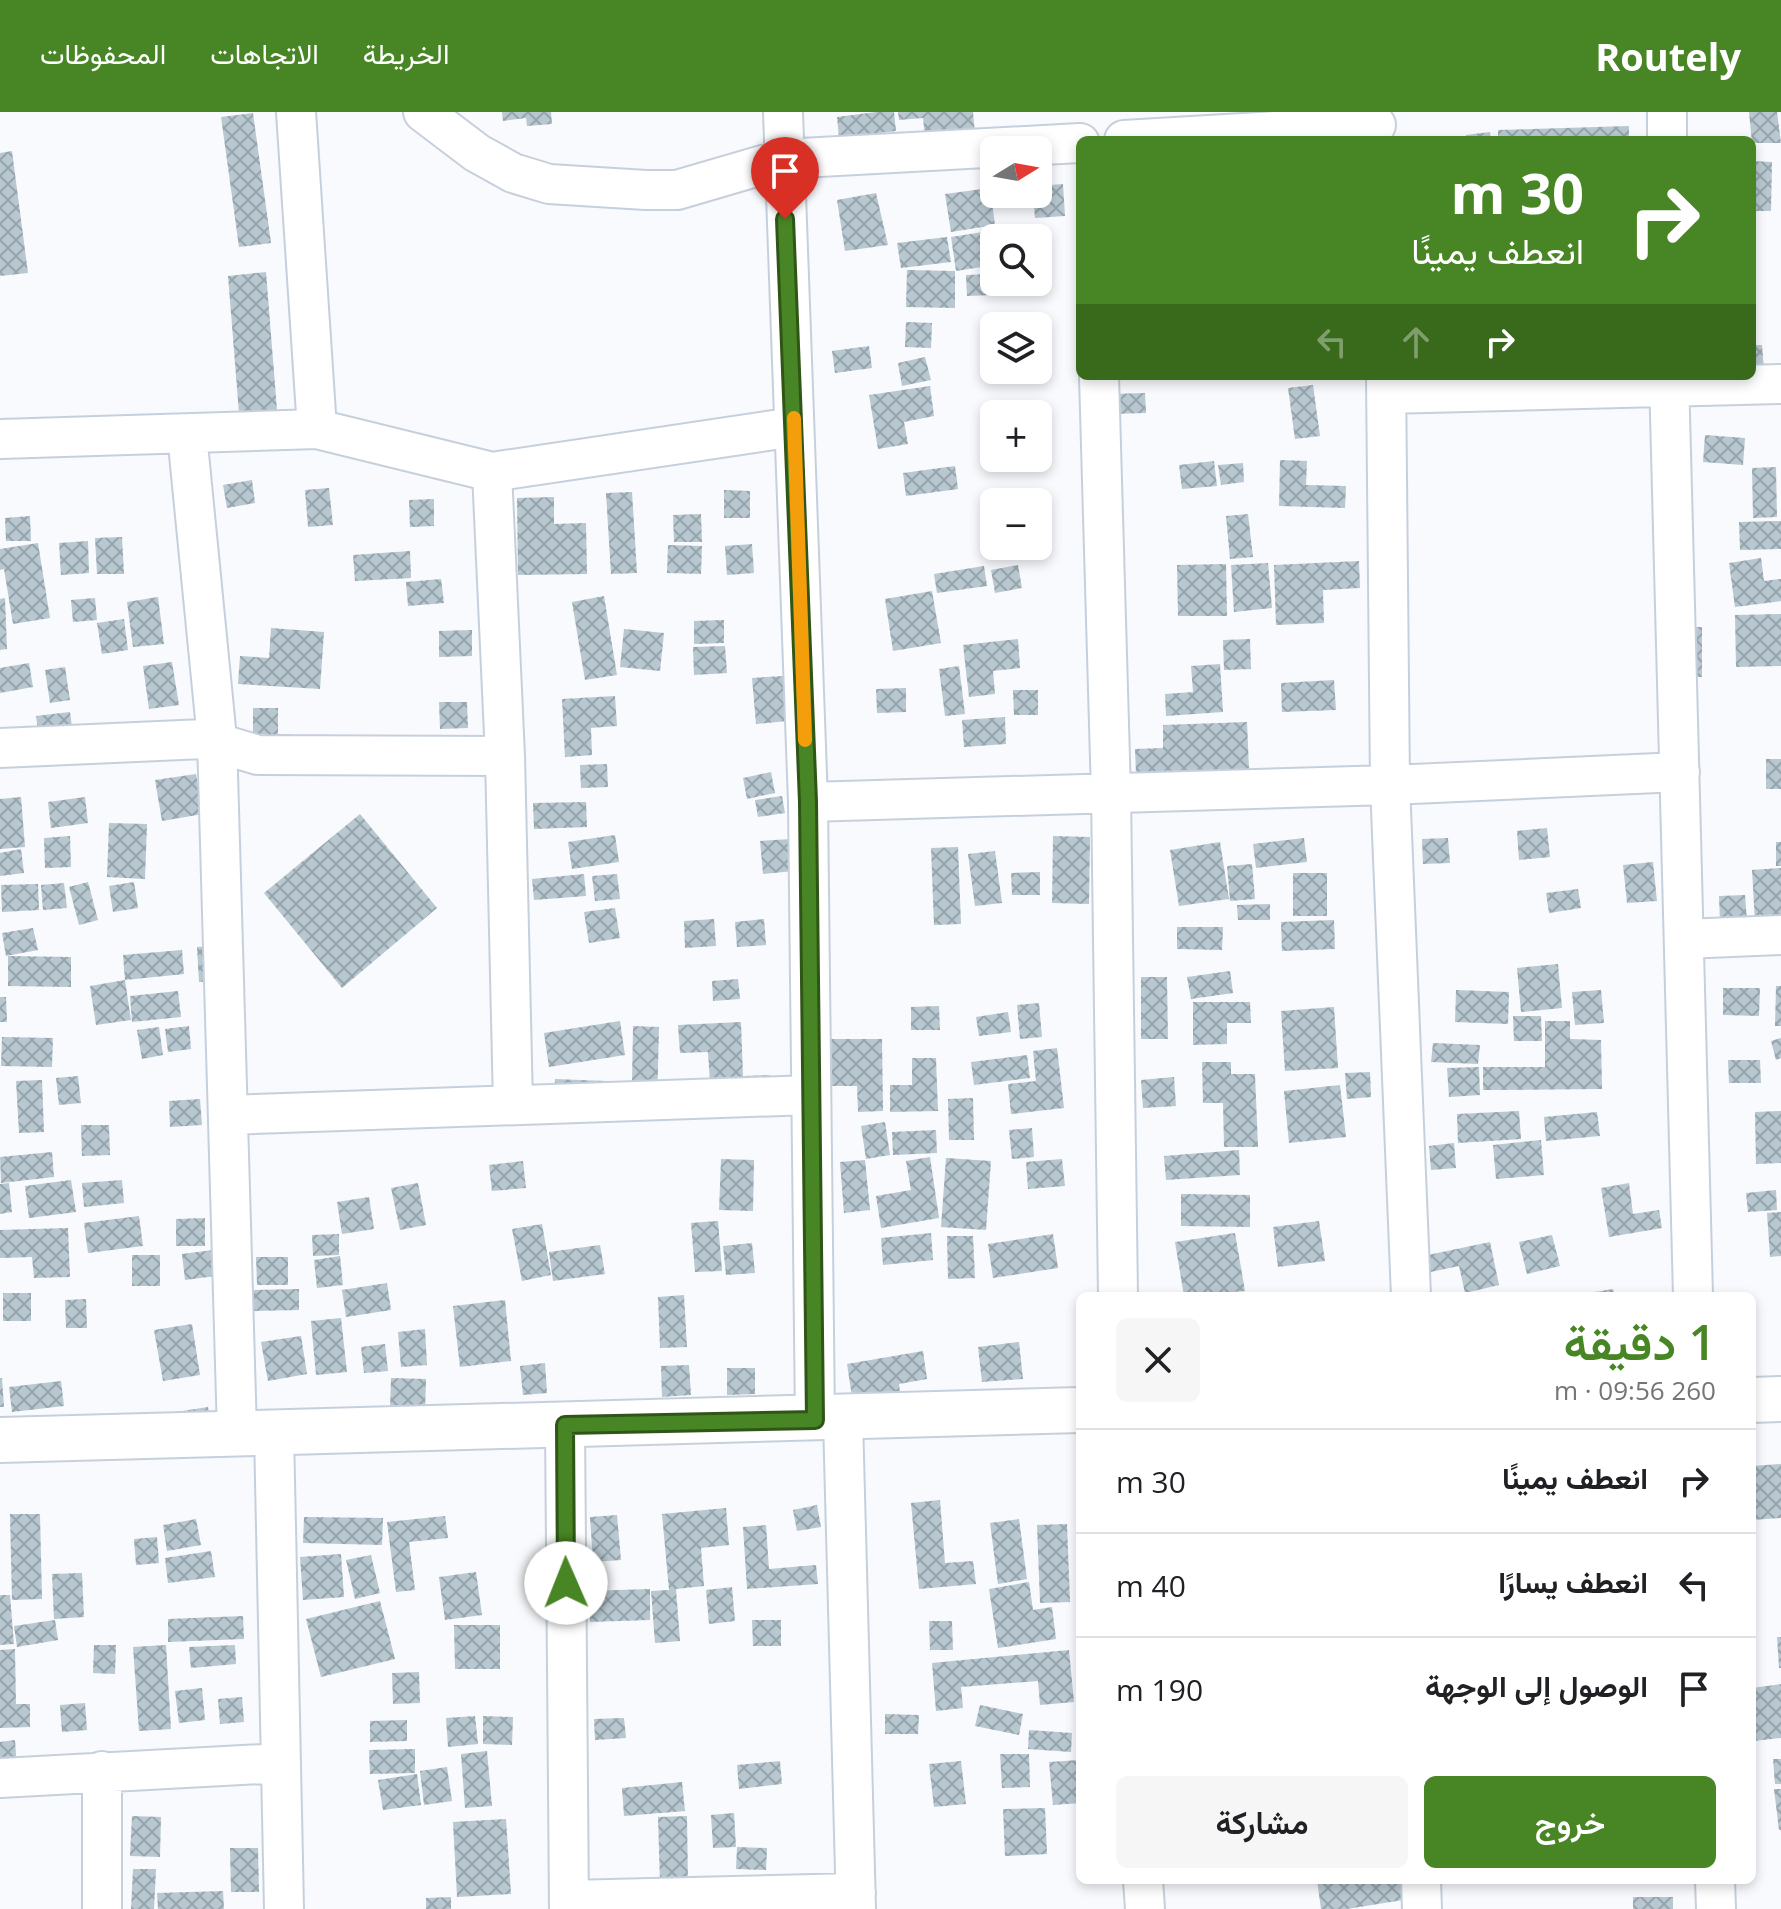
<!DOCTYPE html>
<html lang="ar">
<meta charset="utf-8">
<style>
:root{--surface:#fff;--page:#f6f6f6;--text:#202124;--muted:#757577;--line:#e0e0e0;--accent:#488524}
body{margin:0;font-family:"Open Sans",Vazirmatn,sans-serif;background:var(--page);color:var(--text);direction:rtl;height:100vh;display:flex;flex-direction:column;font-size:30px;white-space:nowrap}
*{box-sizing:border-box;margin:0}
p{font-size:26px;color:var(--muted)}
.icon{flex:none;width:44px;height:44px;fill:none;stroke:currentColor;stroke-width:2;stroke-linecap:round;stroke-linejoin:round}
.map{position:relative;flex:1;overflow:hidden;direction:ltr}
.side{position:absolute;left:1076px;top:1180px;width:680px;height:592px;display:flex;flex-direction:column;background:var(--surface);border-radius:12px;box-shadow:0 4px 12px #0003;direction:rtl}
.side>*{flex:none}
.hud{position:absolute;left:1076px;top:24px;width:680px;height:244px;border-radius:12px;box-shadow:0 4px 12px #0003;direction:rtl;background:#488524;color:#fff;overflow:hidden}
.needle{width:52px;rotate:79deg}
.tools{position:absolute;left:980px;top:24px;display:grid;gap:16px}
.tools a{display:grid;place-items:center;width:72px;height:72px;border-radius:12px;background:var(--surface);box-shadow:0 4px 12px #0003;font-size:40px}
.pin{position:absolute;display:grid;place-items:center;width:68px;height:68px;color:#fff;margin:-82px -34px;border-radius:50% 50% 50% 0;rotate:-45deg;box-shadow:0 0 8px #0007}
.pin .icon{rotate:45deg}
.me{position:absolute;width:88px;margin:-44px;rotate:359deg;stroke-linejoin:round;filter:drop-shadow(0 0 6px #0008)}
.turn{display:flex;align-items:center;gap:28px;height:168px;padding:0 40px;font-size:36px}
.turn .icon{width:104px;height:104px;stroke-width:2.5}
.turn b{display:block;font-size:56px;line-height:68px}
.lanes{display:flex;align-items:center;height:76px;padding:0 40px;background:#0003;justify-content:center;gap:40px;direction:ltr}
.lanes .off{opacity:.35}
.round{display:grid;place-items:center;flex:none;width:84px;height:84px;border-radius:12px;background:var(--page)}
.headline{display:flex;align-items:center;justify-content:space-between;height:136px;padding:0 40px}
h1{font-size:48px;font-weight:600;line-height:60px;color:var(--accent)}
.button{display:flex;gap:16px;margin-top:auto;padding:16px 40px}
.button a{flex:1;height:92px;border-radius:12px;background:var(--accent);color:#fff;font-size:32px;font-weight:600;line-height:92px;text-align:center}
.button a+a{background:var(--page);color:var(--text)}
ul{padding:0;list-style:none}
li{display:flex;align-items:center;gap:24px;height:104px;padding:0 40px;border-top:2px solid var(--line)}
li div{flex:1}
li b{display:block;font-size:30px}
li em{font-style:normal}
header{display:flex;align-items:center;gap:48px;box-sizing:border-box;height:112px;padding:0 40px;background:var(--accent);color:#fff}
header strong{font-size:38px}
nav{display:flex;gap:44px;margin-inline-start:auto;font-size:28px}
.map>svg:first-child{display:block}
</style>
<header>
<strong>Routely</strong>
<nav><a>الخريطة</a><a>الاتجاهات</a><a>المحفوظات</a></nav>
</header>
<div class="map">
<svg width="1781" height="1797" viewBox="0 0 1781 1797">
<defs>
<pattern id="building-cross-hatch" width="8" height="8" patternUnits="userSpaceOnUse" patternTransform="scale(2)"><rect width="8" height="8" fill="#b8c8d1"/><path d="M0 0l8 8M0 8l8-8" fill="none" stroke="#97a4ab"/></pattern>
</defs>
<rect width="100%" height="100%" fill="#f8fafd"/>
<path fill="url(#building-cross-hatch)" d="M502,0H551L552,12L527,14L526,6L503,9Z
M876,0H894L896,19L839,26L837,5Z
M898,0H973L975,22L925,26L923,6L899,8Z
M1749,0H1777L1781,31H1752Z
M253,1L271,131L239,135L221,5Z
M1629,14V28H1498V18Z
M1490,20L1491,28H1466V23Z
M12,39L28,161L0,164V41Z
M1752,49L1772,50L1771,99H1752Z
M1063,72L1065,104L1035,106L1033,82H1038V74Z
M990,76L995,113L951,120L945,82Z
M876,81L888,133L845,139L837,88Z
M1027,113L1029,126H994V153L956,159L951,125Z
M947,125L951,150L901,156L897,131Z
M907,158L955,159V196L906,195Z
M266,160L277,298L239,301L228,164Z
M992,162L993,183L967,184L966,163Z
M906,210L932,211L931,236L905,235Z
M1752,233H1762L1764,260L1752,261Z
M869,234L872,256L835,261L832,239Z
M925,245L931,268L902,274L898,251Z
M1313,273L1320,324L1295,327L1288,276Z
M930,274L934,304L904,310L908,332L878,337L869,283Z
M1145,281L1146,301L1112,302L1111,282Z
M1705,323L1745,326L1743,353L1703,350Z
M1280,348L1307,349L1306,373L1346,374L1345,396L1279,394Z
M1214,349L1217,374L1182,377L1179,353Z
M1243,351L1244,370L1221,373L1218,353Z
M955,354L958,377L906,384L903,361Z
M1776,355L1777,405L1753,406L1752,356Z
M252,368L255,391L227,396L223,373Z
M329,376L333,413L308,415L305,378Z
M724,378L750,379V406H724Z
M632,380L637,461L611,462L606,381Z
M554,385V412L586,411L587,462L518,463L517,386Z
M434,387V414L410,415L409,388Z
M1042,388L1046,420L1038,421V389Z
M994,395V427L991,428L986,396Z
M701,402L702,430H674L673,403Z
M1248,402L1253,445L1230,447L1226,404Z
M30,404L31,429H6L5,406Z
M1781,409V437L1740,438L1739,410Z
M122,425L124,462H97L95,426Z
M88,429L89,461L61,463L59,431Z
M38,431L50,506L13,512L4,457L0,458V437Z
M752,432L754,461L727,463L725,434Z
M668,433L702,434L701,462L667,461Z
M410,439L411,466L355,469L353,443Z
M1761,446L1764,469L1781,467V489L1735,495L1729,451Z
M1359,449L1360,476L1323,478L1324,511L1276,513L1274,453Z
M1268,451L1272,496L1234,500L1231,453Z
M1226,452L1227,504H1178L1177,453Z
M1018,453L1022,476L995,481L991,458Z
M984,454L987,474L937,481L934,462Z
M441,467L444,491L408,494L406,470Z
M932,479L941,531L893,539L885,487Z
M604,484L617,563L585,568L572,490Z
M158,485L164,532L133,535L127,490Z
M5,486L7,537L0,538V487Z
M95,486L97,508L73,510L71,488Z
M1781,502V554L1736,555L1735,503Z
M124,507L128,538L102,542L97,511Z
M724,508V531L694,532V509Z
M1671,515H1702V565H1671Z
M271,516L324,520L320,577L238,572L240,544L269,546Z
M624,517L664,521L660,559L620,555Z
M472,518V544L439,545V519Z
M1018,527L1020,556L993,559L995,582L969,585L963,533Z
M1250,527L1251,557L1224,558L1223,528Z
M725,534L727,561L694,563L693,535Z
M172,550L179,593L149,597L143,554Z
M29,551L33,575L0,581V556Z
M1220,552L1223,600L1166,604L1165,582L1193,580L1191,554Z
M959,554L965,602L945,604L939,557Z
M65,555L70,588L50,591L45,558Z
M783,564L787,609L756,612L752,566Z
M1334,568L1336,598L1282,600L1281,571Z
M906,576V600L877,601L876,577Z
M1013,578H1038V603H1014Z
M615,584L617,614L591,616L592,643L565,645L562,587Z
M439,590H467L468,616L440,617Z
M253,596H278V622L300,623L299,650H264L265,622H253Z
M70,600L74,630L40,634L36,604Z
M1005,605L1006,632L964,635L962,608Z
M1247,610L1250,679L1137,688L1135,637L1163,636V613Z
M1766,647H1781V677H1766Z
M607,652L608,675L581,676L580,653Z
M771,660L775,681L747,687L743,666Z
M196,662L203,702L162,709L155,668Z
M782,684L785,701L758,705L755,688Z
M21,685L25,735L0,737V687Z
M85,685L88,711L51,716L48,690Z
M586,690L587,715L534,717L533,691Z
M360,702L437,796L342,876L264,781Z
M109,711L147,712L145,767L107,765Z
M1547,716L1550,745L1519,748L1517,719Z
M615,723L619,750L572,757L568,730Z
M70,724L71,755L45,756L44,726Z
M1053,724L1090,725L1089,792L1052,791Z
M1304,726L1307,750L1256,756L1253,732Z
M1448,726L1450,751L1423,752L1422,727Z
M791,727L794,759L763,762L760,729Z
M1220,730L1229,787L1179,794L1170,738Z
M1776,730H1781V754H1776Z
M958,735L961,812L934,813L931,736Z
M21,737L24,761L0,764V741Z
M995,739L1002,791L975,794L968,742Z
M1653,750L1657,789L1627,791L1623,753Z
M1252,752L1255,787L1230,789L1227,754Z
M1781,756V809L1755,810L1752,758Z
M1040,760V783H1012L1011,761Z
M1293,761H1327V804H1293Z
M584,762L586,784L534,788L532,767Z
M617,762L620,787L595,789L592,764Z
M88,770L98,808L79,813L69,775Z
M134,770L138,796L113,800L109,774Z
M64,771L67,796L43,798L41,773Z
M38,772L39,798L2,800L1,773Z
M1578,777L1581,796L1549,801L1546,781Z
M1745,783L1747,809L1720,811L1719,784Z
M1270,792V808H1238L1237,793Z
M615,796L620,826L589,831L584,800Z
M714,807L716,834L685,836L684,809Z
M764,807L766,833L737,835L735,810Z
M1334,808L1335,837L1282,839L1281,810Z
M1177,815H1223L1222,838L1177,837Z
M33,816L38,838L6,844L2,821Z
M227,833L229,868L199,870L197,835Z
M182,838L184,862L125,868L123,843Z
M8,844L71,845V875L8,874Z
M1558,852L1562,896L1521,900L1517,856Z
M1230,859L1233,881L1191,887L1187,865Z
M1141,865H1167L1168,927H1141Z
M738,867L740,887L713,889L712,869Z
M125,868L131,908L96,913L90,874Z
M1776,874H1781V914H1775Z
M1723,876H1760L1759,904L1723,903Z
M1456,878L1509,880L1508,912L1455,910Z
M1601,878L1604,911L1575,913L1572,880Z
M178,879L181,905L132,910L130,884Z
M0,885H6L7,910H0Z
M1193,890H1250L1251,911H1227V932L1193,933Z
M1039,891L1042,925L1020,927L1017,893Z
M939,894L940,918H911V895Z
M1334,895L1338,956L1285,959L1281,899Z
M1008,900L1011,920L979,924L976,905Z
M1513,904H1541L1542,929H1514Z
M620,909L625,943L549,955L544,921Z
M1545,909H1570V927L1601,928L1602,977L1483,978V955H1545Z
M741,910L743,964L770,963L772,990L710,970L708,940L680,941L678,913Z
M189,914L191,937L168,940L165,917Z
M633,914L659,915L657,997L554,993L555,967L632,970Z
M159,915L163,943L142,947L137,918Z
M2,925L53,926L52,955L1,954Z
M1781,926V946L1776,948L1771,929Z
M826,927H882L883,999L858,1000L857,974H827Z
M1433,931L1480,933L1478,952L1431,950Z
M1057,936L1064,996L1011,1002L1008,972L1036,969L1033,939Z
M1027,943L1030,966L974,973L971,950Z
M912,946H936L938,999L890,1000V973H912Z
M1728,948H1760L1761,971H1729Z
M1202,950H1231V962H1255L1258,1035H1224L1223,991H1203Z
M1479,955L1480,983L1449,985L1447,956Z
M1370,960L1371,985L1347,987L1345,961Z
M78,964L81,991L59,993L56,966Z
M1174,965L1176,994L1143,996L1141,968Z
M42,968L44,1020L19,1021L16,969Z
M1340,973L1346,1025L1289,1031L1284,979Z
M973,986L974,1028H949L948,987Z
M200,987L202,1013L170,1015L169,989Z
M1519,999L1521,1027L1458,1031L1457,1002Z
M1781,999V1051L1756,1052L1755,1000Z
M1597,1000L1600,1024L1546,1029L1544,1005Z
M885,1010L890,1043L866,1047L861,1014Z
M81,1013H109L110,1043L82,1044Z
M1032,1016L1034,1045L1012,1047L1009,1018Z
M936,1018L937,1041L893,1043L892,1020Z
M1541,1028L1544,1063L1496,1067L1493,1033Z
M1454,1031L1456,1056L1431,1058L1429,1034Z
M1239,1038L1240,1063L1166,1068L1164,1044Z
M52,1040L54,1065L1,1071L0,1045Z
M930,1045L939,1106L881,1116L876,1084L911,1078L906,1049Z
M946,1046L991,1049L986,1118L941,1115Z
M721,1047L754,1048L753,1099L719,1098Z
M1062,1047L1065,1074L1028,1077L1026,1050Z
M865,1048L870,1098L844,1101L840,1050Z
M523,1049L526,1076L492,1079L489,1053Z
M71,1068L76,1100L29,1106L25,1074Z
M122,1068L124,1091L84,1095L82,1071Z
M9,1071L12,1100L0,1102V1072Z
M418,1071L426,1113L400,1118L391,1076Z
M1629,1071L1633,1102L1659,1098L1662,1116L1609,1125L1601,1076Z
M1776,1078L1777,1098L1748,1100L1746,1081Z
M1181,1082L1250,1083V1115L1181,1114Z
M369,1085L374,1117L342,1122L337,1090Z
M1781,1100V1144L1770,1145L1767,1101Z
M139,1104L143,1134L88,1141L84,1111Z
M205,1106V1134H176V1107Z
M718,1109L722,1159L695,1160L691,1111Z
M1319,1109L1325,1149L1278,1155L1273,1115Z
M542,1112L551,1163L522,1169L512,1117Z
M68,1116L70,1165L34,1166L32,1145L0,1146V1118Z
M931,1121L933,1148L883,1153L881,1126Z
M1235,1121L1245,1179L1184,1184L1175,1130Z
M339,1122V1143L313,1144L312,1123Z
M1053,1122L1058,1156L993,1166L988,1132Z
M1552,1123L1560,1154L1527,1162L1519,1130Z
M947,1124H973L975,1166L948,1167Z
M1490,1130L1499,1173L1465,1181L1459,1154L1426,1161L1423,1144Z
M752,1131L755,1161L726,1163L723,1134Z
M600,1133L605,1162L553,1169L549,1140Z
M213,1138L216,1164L185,1168L182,1142Z
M132,1143H160V1174H132Z
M340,1144L343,1173L317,1176L314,1148Z
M256,1145H288V1173H257Z
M387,1171L391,1198L346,1205L342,1178Z
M299,1177V1198L253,1199V1178Z
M1613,1177L1615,1184H1583V1182Z
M3,1181H31V1209H3Z
M684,1183L687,1235L660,1236L658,1185Z
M86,1187L87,1216H66L65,1188Z
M505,1188L511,1249L460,1255L453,1194Z
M341,1206L347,1260L316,1263L311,1209Z
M192,1212L200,1263L163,1269L154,1218Z
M425,1217L427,1253L401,1255L398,1220Z
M301,1224L307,1262L268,1269L261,1230Z
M1019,1230L1023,1267L982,1270L978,1235Z
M385,1232L388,1259L364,1261L361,1235Z
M923,1239L927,1267L899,1272L902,1297L855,1304L847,1252Z
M545,1251L547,1281L523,1283L520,1254Z
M689,1253L691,1283L662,1285L661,1254Z
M727,1256H755V1282L727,1283Z
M0,1266H2L4,1295H0Z
M391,1266L426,1267L425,1299L390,1298Z
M61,1269L64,1294L12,1300L9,1275Z
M208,1295L211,1313L179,1318L176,1300Z
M1781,1352V1406L1752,1408V1354Z
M940,1388L945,1451L973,1449L976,1472L919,1477L911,1391Z
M817,1393L821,1415L797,1419L793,1398Z
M726,1396L729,1433L701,1436L704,1474L676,1477L680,1529L655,1531L651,1479L669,1478L662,1402Z
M10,1402H40L42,1487L12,1488Z
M617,1403L621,1448L593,1450L590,1405Z
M445,1404L448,1426L409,1430L415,1478L396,1480L387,1410Z
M304,1405L383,1406L382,1433L303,1431Z
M196,1407L201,1433L167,1439L163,1413Z
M1019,1407L1027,1467L998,1472L990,1411Z
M1067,1412L1070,1490L1040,1491L1037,1413Z
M766,1413L769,1457L816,1453L818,1472L747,1477L743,1415Z
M157,1425L159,1451L136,1453L134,1427Z
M211,1439L215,1465L168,1471L165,1446Z
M341,1442L344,1485L303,1488L300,1445Z
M371,1443L380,1481L355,1487L346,1448Z
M476,1460L482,1503L445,1508L439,1465Z
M82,1461L84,1505L54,1507L52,1462Z
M1029,1470L1033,1498L1052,1495L1056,1527L998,1536L989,1477Z
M732,1475L735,1509L709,1512L706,1478Z
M650,1477V1508L590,1510L589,1479Z
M0,1483H10L14,1532L0,1533Z
M380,1489L395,1547L321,1565L306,1507Z
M243,1504L244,1527L168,1530V1507Z
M55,1508L58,1528L17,1535L14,1514Z
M752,1508H781V1534H753Z
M929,1509H952L953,1538H930Z
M454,1513H500V1557H455Z
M1777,1525H1781V1556H1779Z
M94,1533H116L115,1562L93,1561Z
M166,1533L171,1617L139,1619L133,1535Z
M235,1533L236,1552L191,1556L189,1535Z
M15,1537L16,1592H30V1615L0,1616V1538Z
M1069,1538L1074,1590L1040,1593L1038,1569L961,1575L963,1596L936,1599L932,1551Z
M419,1560L420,1591L393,1592L392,1561Z
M1781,1572V1626L1754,1629L1752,1576Z
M202,1576L205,1608L179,1611L175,1579Z
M242,1585L244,1610L220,1612L218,1587Z
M85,1591L87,1618L62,1620L60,1593Z
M980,1593L1023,1602L1019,1623L975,1614Z
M885,1602L919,1603L918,1622H885Z
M475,1604L478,1632L448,1635L446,1606Z
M483,1604L513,1605L512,1633L483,1632Z
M624,1606L626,1626L595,1628L594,1607Z
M407,1608V1629L370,1630V1609Z
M1029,1618L1072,1621L1071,1640L1028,1637Z
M15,1628L17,1657L0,1658V1630Z
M415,1637V1661L370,1662L369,1638Z
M487,1639L492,1694L465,1696L461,1642Z
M1000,1642H1029L1030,1675L1002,1676Z
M1773,1647H1781V1672H1775Z
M1079,1648L1080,1691L1053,1693L1049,1650Z
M780,1649L782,1672L739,1677L737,1653Z
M961,1649L966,1692L934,1695L929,1652Z
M447,1655L452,1689L424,1693L420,1659Z
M417,1662L421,1693L383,1698L378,1668Z
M682,1670L685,1699L624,1704L622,1676Z
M1774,1677H1781V1718H1779Z
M1045,1696L1047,1742L1005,1744L1003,1697Z
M734,1701L736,1735L713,1736L711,1703Z
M132,1704L161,1705L160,1745L130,1744Z
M687,1704L688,1771H660L658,1705Z
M506,1707L511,1782L457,1785L453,1710Z
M737,1735L767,1736L766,1758L736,1757Z
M230,1736H258L259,1780H231Z
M133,1757H156L154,1797H131Z
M1317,1768H1400L1403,1788L1347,1797H1321Z
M223,1779L224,1797H158L157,1781Z
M451,1785V1797H426V1786Z
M1633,1785H1673V1797H1633Z"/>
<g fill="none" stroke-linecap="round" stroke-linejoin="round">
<g stroke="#c6d0dd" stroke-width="42">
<path id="minor" d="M296,0L317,317
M423,0L477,41L513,61L549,72L646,78H677L783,47L1080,31
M783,0L808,690L815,1308
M1667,0V28
M1124,28L1376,13
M1099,264L1111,682L1118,1184
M1386,264L1390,673L1411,1184
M1669,264L1693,1184
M1387,282L1781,272
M187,322L217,627L237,1321
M0,327L317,317L492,360L794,315
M492,360L505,644L513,993
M0,636L204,627L258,643L505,644
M808,690L1390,673L1680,660
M1684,827L1781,823
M228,1003L811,983
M843,1307L856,1797
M565,1313L569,1797
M274,1320L284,1797
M102,1659V1797
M0,1666L281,1651
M1143,1768L1145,1797
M1421,1768L1422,1797
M1715,1768L1716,1797
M569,1788L856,1781"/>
</g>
<g stroke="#c6d0dd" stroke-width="48">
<path id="tertiary" d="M1752,1288L1781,1287
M0,1328L1080,1298"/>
</g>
<use href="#minor" stroke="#fff" stroke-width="38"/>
<use href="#tertiary" stroke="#fff" stroke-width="44"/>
</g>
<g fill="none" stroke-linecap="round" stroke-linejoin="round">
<g stroke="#2f5617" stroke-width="20">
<path id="route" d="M566,1471L565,1313L815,1308L808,690L785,107"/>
</g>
<use href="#route" stroke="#488524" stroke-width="14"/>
<path stroke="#f59e0b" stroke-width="14" d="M794,306L805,628"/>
</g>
</svg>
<div class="tools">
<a><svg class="needle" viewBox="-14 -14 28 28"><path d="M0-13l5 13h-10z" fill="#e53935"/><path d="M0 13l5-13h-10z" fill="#757577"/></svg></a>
<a><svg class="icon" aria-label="search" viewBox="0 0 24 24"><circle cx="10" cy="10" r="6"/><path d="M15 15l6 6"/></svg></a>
<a><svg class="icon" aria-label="layers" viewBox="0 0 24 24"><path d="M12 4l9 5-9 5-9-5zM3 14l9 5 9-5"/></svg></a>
<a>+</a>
<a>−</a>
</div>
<div class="pin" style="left:785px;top:107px;background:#d93025"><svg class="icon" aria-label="arrive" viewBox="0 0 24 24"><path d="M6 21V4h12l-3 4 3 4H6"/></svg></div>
<svg class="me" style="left:566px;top:1471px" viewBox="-20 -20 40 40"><circle r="19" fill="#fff"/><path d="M0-13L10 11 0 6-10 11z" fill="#488524"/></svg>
<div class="hud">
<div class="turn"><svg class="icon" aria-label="right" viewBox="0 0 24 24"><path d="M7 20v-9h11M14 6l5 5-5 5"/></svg><div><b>30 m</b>انعطف يمينًا</div></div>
<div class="lanes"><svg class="icon off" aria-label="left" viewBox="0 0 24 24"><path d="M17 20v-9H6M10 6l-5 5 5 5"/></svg><svg class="icon off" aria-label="ahead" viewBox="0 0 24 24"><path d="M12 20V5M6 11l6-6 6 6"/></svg><svg class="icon" aria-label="right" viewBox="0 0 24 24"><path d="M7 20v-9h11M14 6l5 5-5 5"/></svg></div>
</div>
<section class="side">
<div class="headline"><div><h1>1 دقيقة</h1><p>260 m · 09:56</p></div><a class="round"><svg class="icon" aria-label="close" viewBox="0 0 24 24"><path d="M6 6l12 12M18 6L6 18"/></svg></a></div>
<ul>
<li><svg class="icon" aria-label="right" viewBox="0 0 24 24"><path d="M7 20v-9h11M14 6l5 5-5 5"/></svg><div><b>انعطف يمينًا</b></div><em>30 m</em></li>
<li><svg class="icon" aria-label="left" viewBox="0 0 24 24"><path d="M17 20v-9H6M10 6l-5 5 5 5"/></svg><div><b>انعطف يسارًا</b></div><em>40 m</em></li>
<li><svg class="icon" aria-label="arrive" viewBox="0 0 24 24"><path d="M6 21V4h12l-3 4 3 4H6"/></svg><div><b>الوصول إلى الوجهة</b></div><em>190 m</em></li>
</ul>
<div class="button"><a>خروج</a><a>مشاركة</a></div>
</section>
</div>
